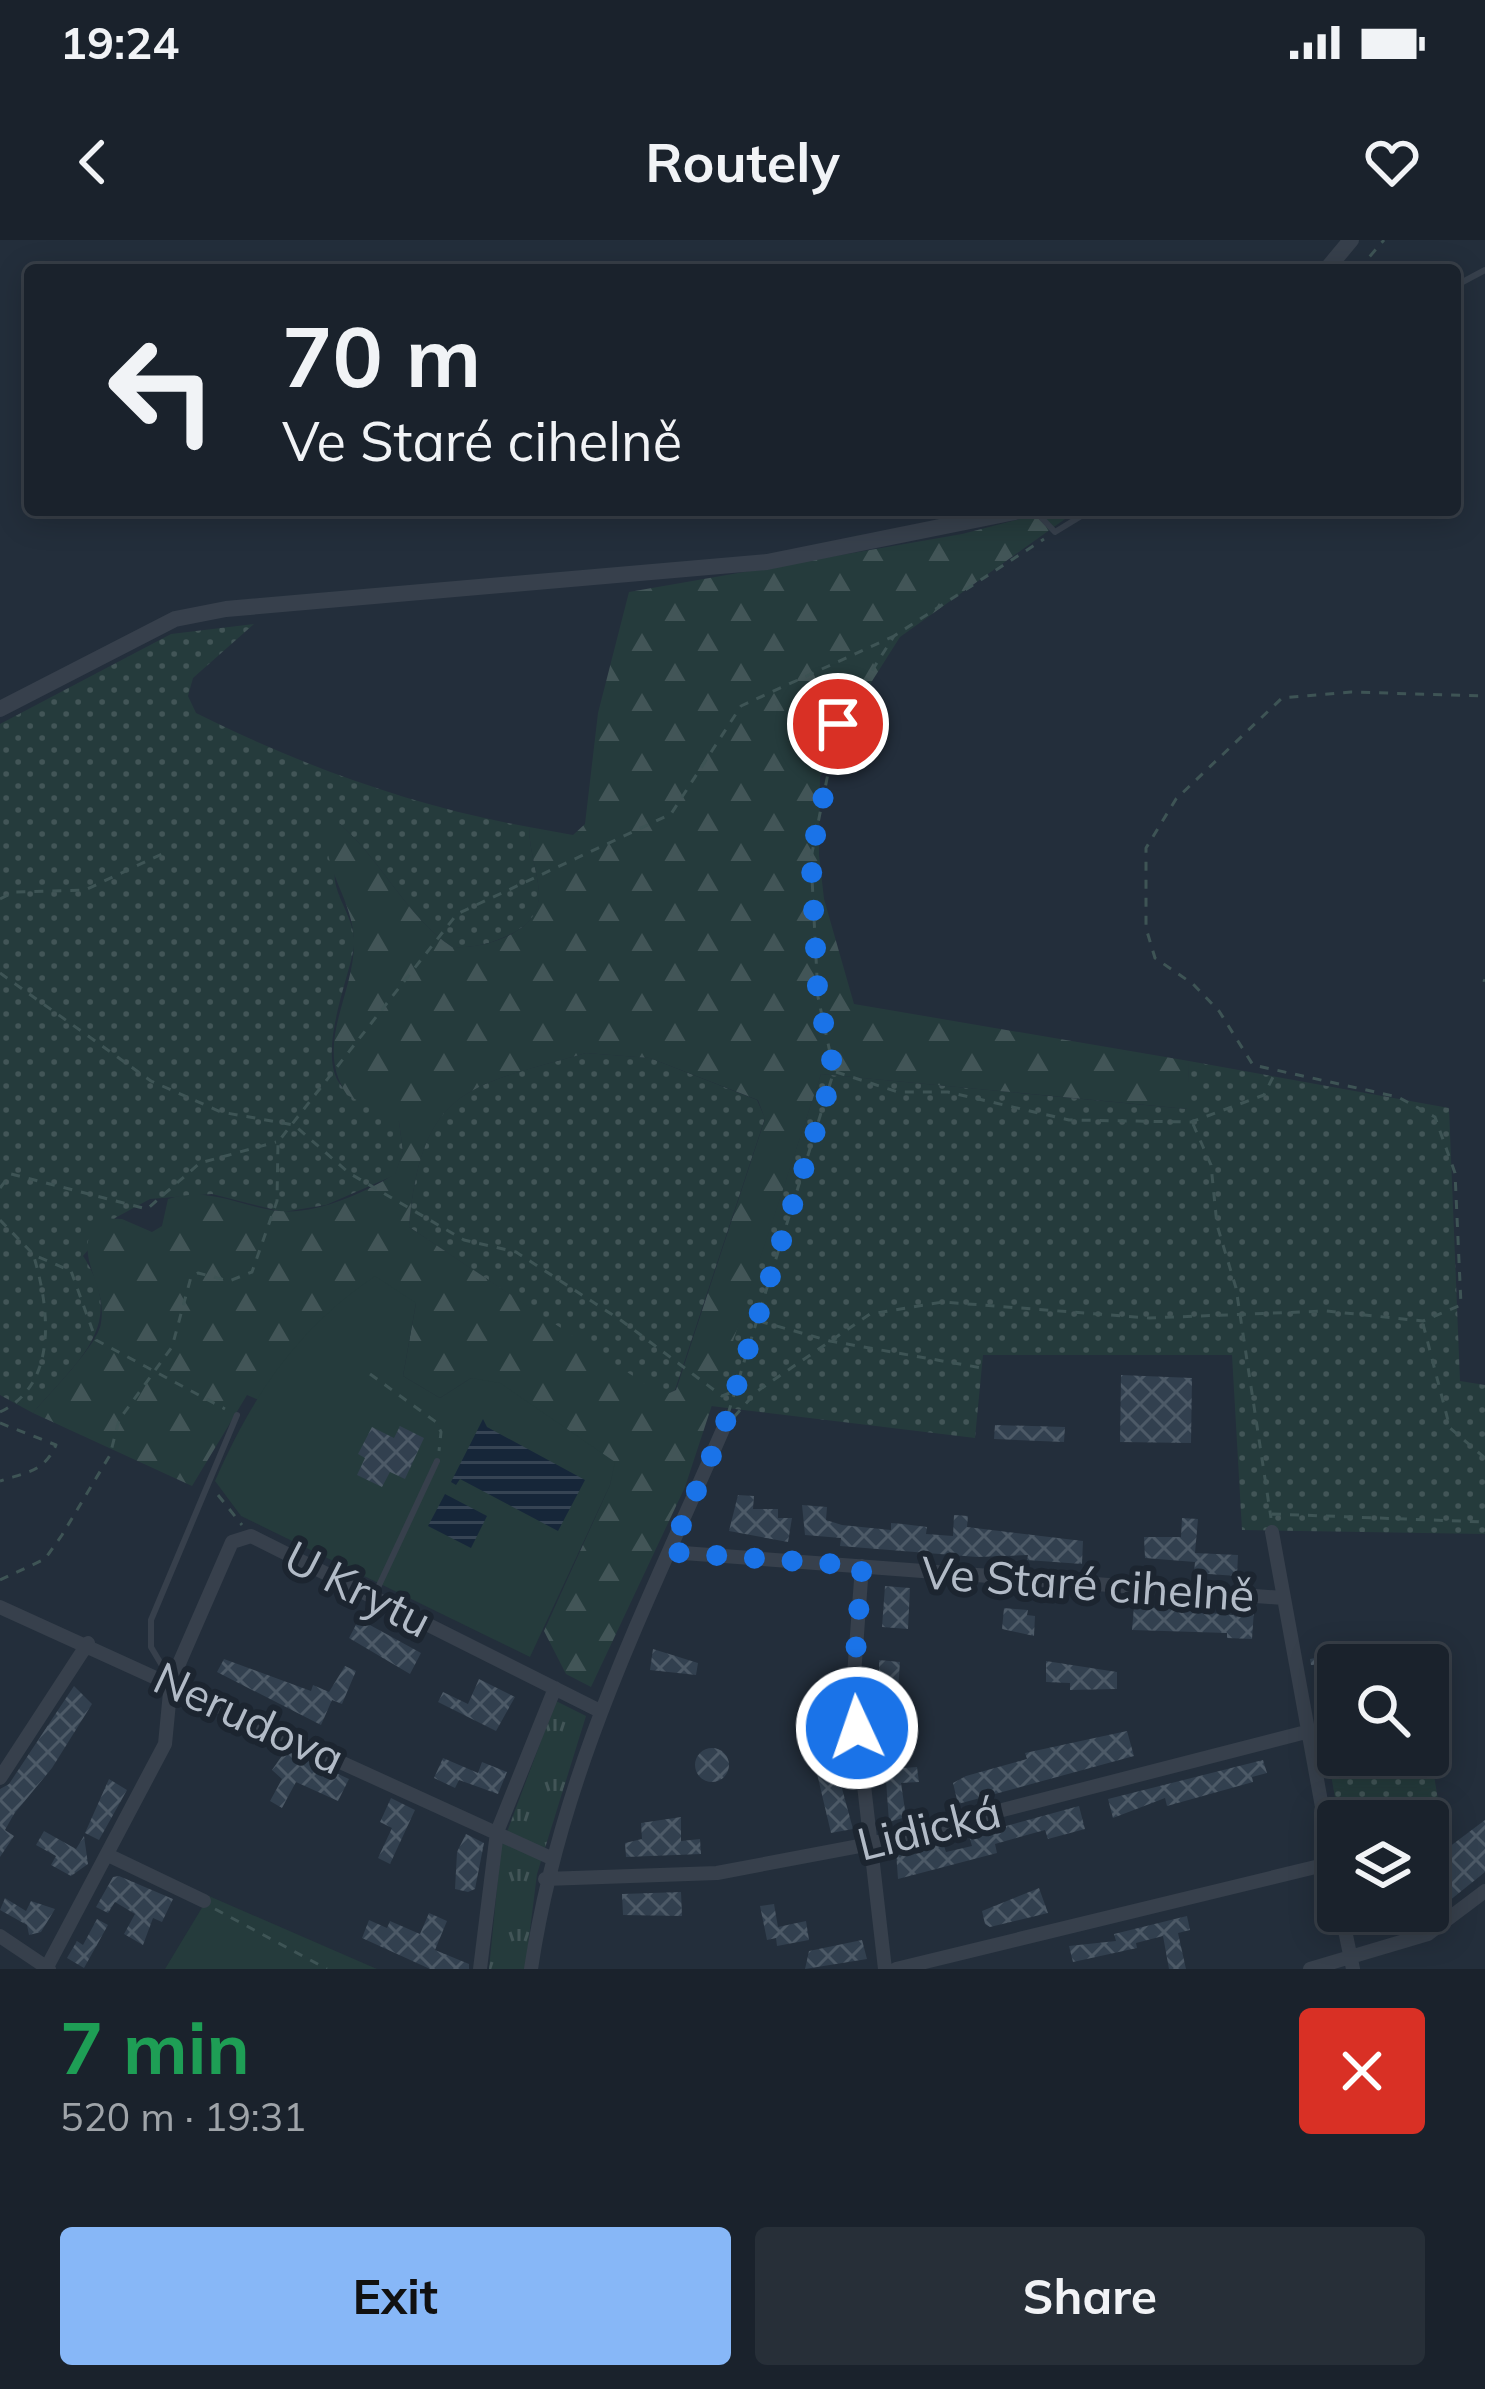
<!DOCTYPE html>
<meta charset="utf-8">
<style>
:root{--surface:#1a222c;--page:#272f38;--text:#f1f3f6;--muted:#9fa4a9;--line:#383f48;--accent:#87b7f7}
body{margin:0;font-family:Mulish,sans-serif;background:var(--page);color:var(--text);height:100vh;display:flex;flex-direction:column;font-size:45px;white-space:nowrap}
*{box-sizing:border-box;margin:0}
p{font-size:39px;color:var(--muted)}
.icon{flex:none;width:66px;height:66px;fill:none;stroke:currentColor;stroke-width:2;stroke-linecap:round;stroke-linejoin:round}
.map{position:relative;height:1729px;overflow:hidden}
.details{display:flex;flex-direction:column;background:var(--surface);flex:1}
.details>*{flex:none}
.guide{position:absolute;left:24px;top:24px;width:1437px;height:252px;border-radius:12px;box-shadow:0 6px 30px #0003,0 0 0 3px var(--line);background:#1a222c;color:var(--text);overflow:hidden}
.controls{position:absolute;left:1317px;top:1404px;display:grid;gap:24px}
.controls a{display:grid;place-items:center;width:132px;height:132px;border-radius:12px;background:var(--surface);box-shadow:0 6px 30px #0003,0 0 0 3px var(--line);font-size:60px}
.pin{position:absolute;display:grid;place-items:center;width:102px;height:102px;color:#fff;margin:-51px;border:6px solid #fff;border-radius:50%;box-shadow:0 3px 12px #0007}
.me{position:absolute;width:132px;margin:-66px;rotate:357deg;stroke-linejoin:round;filter:drop-shadow(0 0 9px #0008)}
.turn{display:flex;align-items:center;gap:42px;height:252px;padding:0 60px;font-size:54px}
.turn .icon{width:156px;height:156px;stroke-width:2.5}
.turn b{display:block;font-size:84px;line-height:102px}
.round{display:grid;place-items:center;flex:none;width:126px;height:126px;border-radius:12px;background:var(--page)}
.overview{display:flex;align-items:center;justify-content:space-between;height:204px;padding:0 60px}
h1{font-size:72px;font-weight:700;line-height:90px;color:#1e9e55}
.button{display:flex;gap:24px;margin-top:auto;padding:24px 60px}
.button a{flex:1;height:138px;border-radius:12px;background:var(--accent);color:#111;font-size:48px;font-weight:700;line-height:138px;text-align:center}
.button a+a{background:var(--page);color:var(--text)}
.status{display:flex;justify-content:space-between;align-items:center;height:84px;padding:0 60px;background:var(--surface);direction:ltr}
.status svg{height:33px;fill:currentColor}
header{display:flex;justify-content:space-between;align-items:center;height:156px;padding:0 60px;background:var(--surface);font-size:54px;font-weight:700}
.map>svg:first-child{display:block}
</style>
<div class="status"><b>19:24</b><svg viewBox="0 0 49 12"><path d="M0 12V9h3v3zM5 12V6h3v6zM10 12V3h3v9zM15 12V0h3v12zM26 1h20v11H26zM47 4h2v5h-2z"/></svg></div>
<header><svg class="icon" aria-label="back" viewBox="0 0 24 24"><path d="M15 5l-7 7 7 7"/></svg>Routely<svg class="icon" aria-label="heart" viewBox="0 0 24 24"><path d="M12 20l-8-8c-3-5 5-10 8-4 3-6 11-1 8 4z"/></svg></header>
<div class="map">
<svg width="1485" height="1729" viewBox="0 0 1485 1729">
<defs>
<pattern id="grass-dots" width="8" height="8" patternUnits="userSpaceOnUse" patternTransform="scale(3)"><rect width="8" height="8" fill="#253b3c"/><path d="M2 2h.1M6 6h.1" fill="none" stroke="#425557" stroke-width="1.8" stroke-linecap="round"/></pattern>
<pattern id="forest-firs" width="22" height="20" patternUnits="userSpaceOnUse" patternTransform="scale(3)"><rect width="22" height="20" fill="#253b3c"/><path d="M5 1l3.5 6h-7zM16 11l3.5 6h-7z" fill="#425557"/></pattern>
<pattern id="park-tufts" width="24" height="20" patternUnits="userSpaceOnUse" patternTransform="scale(3)"><rect width="24" height="20" fill="#253b3c"/><path d="M3 7l-1-3M5 7V3M7 7l1-3M15 17l-1-3M17 17v-4M19 17l1-3" fill="none" stroke="#425557"/></pattern>
<pattern id="water-rules" width="6" height="5" patternUnits="userSpaceOnUse" patternTransform="scale(3)"><rect width="6" height="5" fill="#162639"/><path d="M0 2.5h6" fill="none" stroke="#364454"/></pattern>
<pattern id="building-cross-hatch" width="8" height="8" patternUnits="userSpaceOnUse" patternTransform="scale(3)"><rect width="8" height="8" fill="#32404f"/><path d="M0 0l8 8M0 8l8-8" fill="none" stroke="#4d5a67"/></pattern>
</defs>
<rect width="100%" height="100%" fill="#232e3b"/>
<path fill="url(#grass-dots)" d="M254,384L193,438L188,456L196,473C302,526 412,566 529,587C530,636 561,670 509,695C490,704 473,708 452,707C406,676 382,621 340,584C339,602 333,623 335,641C339,665 359,685 353,712C346,745 320,810 338,841C351,864 382,866 399,882L403,911L395,935L326,965L283,972L212,954L150,959L115,978L83,1016C129,1086 76,1121 33,1173L0,1155V484L171,394Z
M586,813L650,818L757,860L765,878L675,1150L663,1157L409,987C422,848 465,847 586,813Z
M1189,821L1449,868L1460,1141L1485,1145V1294L1242,1290L1232,1115H983L975,1198L711,1166L821,834L1187,869Z
M1338,1485V1515H1428V1501L1443,1588L1428,1591V1581H1339L1323,1488Z"/>
<path fill="url(#forest-firs)" fill-rule="evenodd" d="M1055,270H1065V279L900,397L848,479L820,537L819,615L824,659L854,764L1189,821L1188,869L821,834L685,1247L591,1447L566,1434L544,1391L610,1245L614,1222L471,1138L440,1158L403,1136L416,1063L332,1190L247,1155L192,1246L33,1173C49,1154 98,1105 101,1083C108,1040 69,1017 99,978L122,979L152,992L162,986L168,959C210,946 238,966 279,971C316,975 364,953 395,934L403,911L399,882L347,855C313,804 355,755 354,701C353,659 321,628 326,584H340C382,621 406,676 452,707C472,708 490,704 508,696C561,670 530,636 529,587L573,595L585,584L598,473L629,352L962,294ZM586,813L650,818L758,860L765,879L676,1150L663,1156L409,987C422,848 466,847 586,813Z"/>
<path fill="url(#park-tufts)" d="M556,1461L586,1476L537,1634L525,1729H489L501,1608Z"/>
<path fill="#253b3c" d="M375,1036L416,1063L403,1136L440,1158L471,1138L500,1143L615,1222L610,1245L530,1417L241,1276L215,1241C253,1155 296,1090 375,1036Z
M209,1656L377,1729H165Z"/>
<path fill="url(#water-rules)" d="M483,1179L487,1187L585,1240L558,1291L460,1239L456,1245L451,1242Z
M445,1254L487,1276L471,1308L428,1286Z"/>
<path fill="url(#building-cross-hatch)" d="M1121,1135L1192,1138L1191,1203L1120,1202Z
M995,1185L1065,1187L1064,1202L994,1199Z
M400,1186L424,1198L405,1239L390,1232L382,1247L357,1235L365,1218L358,1214L372,1187L394,1198Z
M738,1255L754,1256L753,1269H778V1278H792L788,1302L729,1291Z
M802,1265L827,1267L826,1280L842,1285L891,1290V1283L903,1284L927,1287L926,1294L953,1296L954,1275L968,1276L967,1287L1083,1301L1082,1324L1027,1320L1028,1315L977,1317L840,1306L841,1298L805,1295Z
M1182,1278L1198,1279L1195,1313L1238,1315L1237,1336L1194,1333L1195,1322L1145,1318L1144,1297H1181Z
M885,1346L910,1348L908,1389L882,1387Z
M1134,1366L1233,1375L1234,1368L1254,1370L1252,1399L1227,1398V1393L1132,1390Z
M1004,1368L1028,1370L1027,1375L1035,1376L1034,1396L1002,1389Z
M359,1379L421,1413L410,1434L349,1398Z
M1368,1408L1377,1425H1338V1450H1330L1327,1425H1311L1310,1419Z
M653,1409L698,1423L696,1435L650,1430Z
M224,1419L311,1451L313,1445L329,1452L345,1426L356,1431L342,1464L332,1460L321,1485L217,1432Z
M879,1420L900,1422L897,1464H905L906,1487H879Z
M1046,1421L1117,1432V1449L1070,1450V1443L1046,1442Z
M479,1439L515,1457L496,1491L438,1462L443,1452L468,1464Z
M74,1446L92,1464L52,1528L14,1574L5,1590L14,1596L0,1617V1549L9,1544Z
M1127,1491L1134,1516L958,1564L953,1543L966,1536L1027,1519L1025,1513Z
M695 1525a17 17 0 1 1 34 0a17 17 0 1 1-34 0Z
M286,1510L349,1539L338,1561L296,1542L282,1568L270,1561L282,1539L272,1530Z
M901,1511L903,1528L917,1527L919,1542L901,1543L906,1577L889,1582L884,1512Z
M443,1518L478,1533L482,1522L507,1532L498,1554L459,1540L455,1548L434,1538Z
M834,1519L853,1589L831,1593L814,1521Z
M1263,1520L1267,1533L1252,1537L1253,1542L1167,1566L1165,1558L1113,1578L1108,1559Z
M109,1539L127,1550L99,1600L85,1593Z
M391,1558L415,1570L390,1624L378,1618L392,1588L380,1582Z
M1079,1566L1085,1589L1048,1599L1045,1590L995,1604L997,1613L898,1639L896,1612L943,1603L946,1612L972,1606L969,1596Z
M681,1577V1601L700,1599L701,1614L626,1617L625,1603L642,1599L641,1583Z
M1485,1580V1632L1428,1678V1595L1447,1591L1449,1607Z
M44,1591L76,1609L84,1596L88,1624L71,1636L51,1625L56,1616L36,1605Z
M466,1594L484,1603L475,1649L468,1652L455,1649L457,1612Z
M119,1636L173,1659L162,1682L153,1678L143,1705L124,1694L135,1674L115,1662L108,1673L96,1667L113,1637Z
M1039,1648L1048,1673L990,1687L985,1684L982,1671Z
M681,1652L682,1676L623,1675L622,1654Z
M5,1658L26,1671L31,1661L55,1669L41,1692L29,1695L27,1685L0,1670Z
M774,1664L778,1687L806,1681L809,1700L777,1706L776,1698L767,1700L760,1666Z
M429,1673L447,1681L435,1710L469,1724V1729H430L362,1698L369,1680L387,1688L390,1681L420,1694Z
M1187,1676L1190,1690L1178,1693L1186,1729H1169L1163,1696L1136,1703L1137,1708L1073,1722L1069,1706L1116,1701L1114,1694Z
M97,1679L108,1685L84,1728L67,1718L77,1701L83,1705Z
M862,1700L867,1719L805,1729L809,1711Z"/>
<g fill="none" stroke-linecap="round" stroke-linejoin="round">
<path stroke="#3e5455" stroke-width="3" stroke-dasharray="9 9" stroke-linecap="butt" d="M1358,30L1384,0
M0,659L14,652L85,650L162,614
M0,733L151,841L221,872L294,885L349,933L464,1000L516,1012L622,1081L722,1156L735,1151
M1483,740L1485,741
M836,832L898,852H948L1069,880L1191,882L1264,855L1275,833
M1193,884L1211,925L1217,985L1236,1048L1271,1278
M0,948L11,934L147,969L200,923L276,902
M0,980L34,1015L71,1031L96,1100L225,1169
M759,1081L830,1101L982,1128
M1423,1084L1450,1188L1485,1218
M370,1134L436,1182L441,1192L439,1211
M0,1172C59,1144 49,1067 34,1017
M728,1174L834,831L818,757L811,618L838,484L894,396L1044,299
M734,1177L756,1152L870,1074L943,1062L1149,1078L1326,1071L1423,1081L1461,1065L1455,933L1435,877L1398,857L1253,825L1219,771L1193,744L1155,718L1146,688V608L1176,559L1282,458L1351,452L1485,456
M0,1183L56,1205C44,1232 27,1232 0,1241
M218,1255L242,1285
M1272,1274L1485,1282
M0,1340L45,1319L62,1295L110,1215L119,1180L172,1107L191,1037L198,1033L229,1041L252,1032L277,961L278,902L457,674L671,574L741,466L894,396
M215,1669L327,1729"/>
<path stroke="#37404c" stroke-width="6" d="M1455,46L1485,30
M1034,270L1055,292L1091,270
M375,1354L437,1221
M170,1439L151,1407V1380L237,1175"/>
<path stroke="#37404c" stroke-width="14" d="M1272,1292L1338,1655
M670,1312L1283,1358
M862,1326L853,1449L885,1729
M0,1367L551,1618
M0,1538L88,1403
M110,1616L204,1661
M545,1639L717,1633L870,1604L1306,1492
M1341,1671L1353,1729
M0,1696L49,1729
M47,1727L165,1504L171,1442L232,1302L251,1296L598,1470
M480,1729L497,1592L555,1448
M531,1729C560,1533 646,1367 724,1187
M896,1729L1332,1623
M1310,1729L1428,1694L1485,1651"/>
<path stroke="#37404c" stroke-width="16" d="M1326,30L1351,0
M0,469L175,379L226,369L767,322L1024,270"/>
</g>
<g fill="none" stroke-linecap="round" stroke-linejoin="round">
<path stroke="#1a73e8" stroke-width="21" stroke-dasharray="0 37.8" d="M838,484L811,618L818,757L834,831L724,1187L670,1312L862,1326L853,1449L857,1488"/>
</g>
<g text-anchor="middle" stroke-width="12" stroke-linejoin="round" paint-order="stroke">
<g font-size="45" fill="#b2bbc7" stroke="#1c2530">
<text transform="translate(1088 1344) rotate(4)" y="16">Ve Staré cihelně</text>
<text transform="translate(358 1349) rotate(27)" y="16">U Krytu</text>
<text transform="translate(249 1478) rotate(25)" y="16">Nerudova</text>
<text transform="translate(929 1588) rotate(-14)" y="16">Lidická</text>
</g>
</g>
</svg>
<div class="controls">
<a><svg class="icon" aria-label="search" viewBox="0 0 24 24"><circle cx="10" cy="10" r="6"/><path d="M15 15l6 6"/></svg></a>
<a><svg class="icon" aria-label="layers" viewBox="0 0 24 24"><path d="M12 4l9 5-9 5-9-5zM3 14l9 5 9-5"/></svg></a>
</div>
<div class="pin" style="left:838px;top:484px;background:#d93025"><svg class="icon" aria-label="arrive" viewBox="0 0 24 24"><path d="M6 21V4h12l-3 4 3 4H6"/></svg></div>
<svg class="me" style="left:857px;top:1488px" viewBox="-20 -20 40 40"><circle r="17" fill="#1a73e8" stroke="#fff" stroke-width="3"/><path d="M0-11L8 9 0 5-8 9z" fill="#fff"/></svg>
<div class="guide">
<div class="turn"><svg class="icon" aria-label="left" viewBox="0 0 24 24"><path d="M17 20v-9H6M10 6l-5 5 5 5"/></svg><div><b>70 m</b>Ve Staré cihelně</div></div>
</div>
</div>
<section class="details">
<div class="overview"><div><h1>7 min</h1><p>520 m · 19:31</p></div><a class="round" style="background:#d93025;color:#fff"><svg class="icon" aria-label="close" viewBox="0 0 24 24"><path d="M6 6l12 12M18 6L6 18"/></svg></a></div>
<div class="button"><a>Exit</a><a>Share</a></div>
</section>
